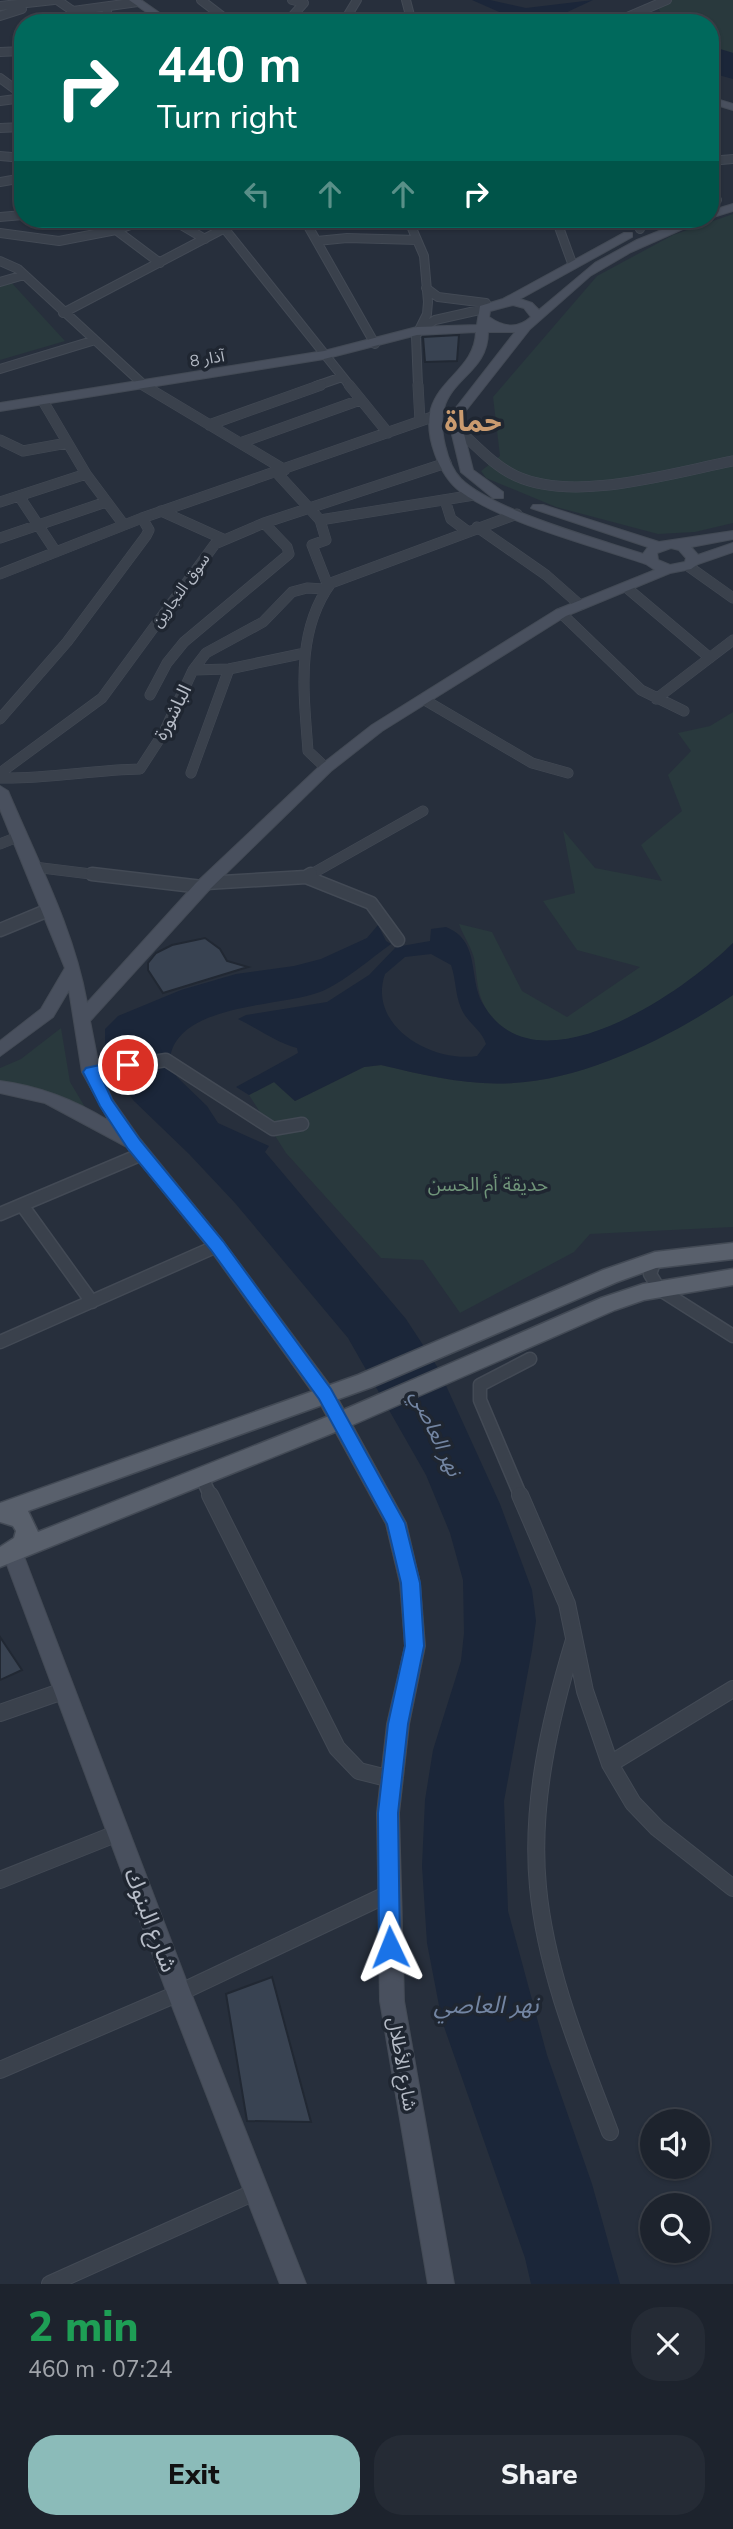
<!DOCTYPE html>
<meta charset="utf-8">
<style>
:root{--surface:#1d232d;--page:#252b35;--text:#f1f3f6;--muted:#a0a4aa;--line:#3b4049;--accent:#8bbbb9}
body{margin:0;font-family:"Nunito Sans","Noto Sans Arabic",sans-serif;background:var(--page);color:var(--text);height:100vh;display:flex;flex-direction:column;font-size:26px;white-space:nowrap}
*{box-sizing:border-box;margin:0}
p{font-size:23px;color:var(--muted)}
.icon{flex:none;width:38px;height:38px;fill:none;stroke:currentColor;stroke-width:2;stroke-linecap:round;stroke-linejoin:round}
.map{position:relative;height:2284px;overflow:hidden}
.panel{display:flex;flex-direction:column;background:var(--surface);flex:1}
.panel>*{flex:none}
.guide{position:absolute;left:14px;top:14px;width:705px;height:214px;border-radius:28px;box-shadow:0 2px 5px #0004,0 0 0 2px var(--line);background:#00695c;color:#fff;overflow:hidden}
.fabs{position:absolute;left:640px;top:2109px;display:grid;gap:14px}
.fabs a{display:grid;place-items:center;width:70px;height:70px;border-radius:50%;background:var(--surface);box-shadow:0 2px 5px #0004,0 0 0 2px var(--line);font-size:35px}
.pin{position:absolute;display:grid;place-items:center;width:60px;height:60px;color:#fff;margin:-30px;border:4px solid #fff;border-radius:50%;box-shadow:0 2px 7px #0007}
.me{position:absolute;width:77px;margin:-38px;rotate:358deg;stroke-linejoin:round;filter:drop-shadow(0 0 5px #0008)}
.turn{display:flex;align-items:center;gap:24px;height:147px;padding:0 28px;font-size:32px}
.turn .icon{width:91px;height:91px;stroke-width:2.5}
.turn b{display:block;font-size:49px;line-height:60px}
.lanes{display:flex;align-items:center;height:66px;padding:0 28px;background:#0003;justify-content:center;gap:35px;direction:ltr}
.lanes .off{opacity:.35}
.round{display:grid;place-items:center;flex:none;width:74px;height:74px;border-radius:28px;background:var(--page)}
.head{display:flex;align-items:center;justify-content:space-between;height:119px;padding:0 28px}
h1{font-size:42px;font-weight:800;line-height:52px;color:#1e9e55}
.action{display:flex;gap:14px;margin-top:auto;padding:14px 28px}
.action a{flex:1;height:80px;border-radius:28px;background:var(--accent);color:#111;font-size:28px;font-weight:800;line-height:80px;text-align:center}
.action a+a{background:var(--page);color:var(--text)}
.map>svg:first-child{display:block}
</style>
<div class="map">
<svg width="733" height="2284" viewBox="0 0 733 2284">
<rect width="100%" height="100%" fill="#272f3c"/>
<path fill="#29393d" d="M661,0H733V53L711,46L710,23H666L657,6Z
M733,214V523L695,532L658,534L556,507L486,478L481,471L500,456L493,397L597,276L673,235Z
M10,281L65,341L0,360V284Z
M733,712V943C687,989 552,1085 493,1018C476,999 478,981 474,958C471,947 463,935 459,924L492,932L522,991L567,1017L640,967L577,950L543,901L575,893L563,830L595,868L662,881L641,845L682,811L668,775L691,751L678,733L710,726Z
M733,995V1227L590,1234L574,1252L460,1313L423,1260L381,1258L286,1153L249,1095L274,1082L295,1101L364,1067L381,1065C424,1075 468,1086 513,1083C590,1079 669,1035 733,995Z
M61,1028L70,1082L91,1117C61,1098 35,1083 0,1084V1068L21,1059Z"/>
<path fill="#1b2639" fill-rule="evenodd" d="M472,0H490L526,8L593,0L563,14L564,20L570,23H524Z
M710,46L733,53V79L711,73Z
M378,925L386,941L391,944C370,959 343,983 320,992C281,1007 178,1003 170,1058L177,1077L207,1106L218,1123L269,1146L265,1152L406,1319L438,1368L500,1504L532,1590L536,1621L532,1650L504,1801L508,1911L547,2055L592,2184L620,2284H531L525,2258L442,2021L427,1943L422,1866L425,1800L433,1750L461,1661L464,1633L463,1580L450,1533L426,1475L348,1338L235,1203L189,1154L134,1101L118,1079L105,1053V1029L118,1016L181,990L236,974L294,966L321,959L367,938Z
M446,927C481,941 468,978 483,1004C535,1096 685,991 733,943V995C672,1036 588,1079 513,1083C468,1086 424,1075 381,1065L364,1067L295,1101L274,1082L249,1095L236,1087L298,1053L297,1048C275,1042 259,1029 238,1019L246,1015L327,1002L369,975L396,947L430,941L431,929ZM431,954L451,965C456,979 455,994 461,1008C467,1023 482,1030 486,1044L477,1056C432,1063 367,1026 385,974L405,957Z"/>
<path fill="#394352" stroke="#212833" stroke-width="2" d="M459,335L457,361L425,362L423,337Z
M205,938L220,949L227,961L248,967L163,993L148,970V963L156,953L172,945Z
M0,1637L22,1670L0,1680Z
M272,1977L311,2122L247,2121L226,1994Z"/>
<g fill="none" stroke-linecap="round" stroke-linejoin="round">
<g stroke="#434a55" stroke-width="10">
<path id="minor-far3" d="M57,0L73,11L138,2
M201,0L231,23
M406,0L412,23
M0,6L54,0
M0,16L22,9
M517,22L520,23
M90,23L106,15L108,7
M286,23L304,3L292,0
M343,23L357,0
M613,23L667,0
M0,52L23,51
M0,78L23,95
M0,101L23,98
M0,128L23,127
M0,156L23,158
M710,161L733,159
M0,182L23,178
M710,189L717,200
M0,217L23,215
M109,219L116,230L160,263
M171,219L205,239
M304,219L375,344
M408,219L424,256L428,302L427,314L416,336L418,386
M556,219L572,263
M635,219L640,229
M224,228L350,386
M0,233L59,241L116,230L148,219
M317,241L347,238L417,240
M0,261L18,269L145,386
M0,282L24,275
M426,288L438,297L486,303
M63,313L242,219
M421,329L435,320L484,309
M0,369L92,341
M316,386L342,377"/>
</g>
<g stroke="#434a55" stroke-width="11">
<path id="minor-far2" d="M143,385L285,470
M349,385L388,433
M418,385L420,421
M43,401L86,474L124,525
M209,425L321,385
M453,425C473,442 492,465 516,476C575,503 671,473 733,461
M0,440L23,451L67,443
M240,443L360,400
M277,473L320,520L326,540L312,545L328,586
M19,496L56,552
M445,500L451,519L467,531
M0,502L86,474
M161,511L223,539
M320,520L474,495
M477,527L546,575L580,605
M0,538L106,502
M688,566L733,598
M0,574L142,518L435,416
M627,588L710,658
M561,613L641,690L684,711
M193,670L229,669L305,653
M150,695L167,663L184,642L289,554L287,547L264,523
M423,699L532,763L568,773
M656,699L733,640
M0,719L67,642L146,536L149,530L142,518
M326,768L308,751C304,694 295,632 331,583L517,514
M0,773L102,698L215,544L264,523L446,463
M191,773L229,669
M0,778C47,779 93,770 140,769L164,732L193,670L206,653L263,622L292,592L307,588L324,589
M0,844L20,836
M34,867L107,876
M308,876L423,811"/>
</g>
<g stroke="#434a55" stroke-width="15">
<path id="minor-far1" d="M92,874L202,887
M306,877L311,874
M206,883L306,877L371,903L398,940
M0,930L51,909
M91,1072L166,1060L273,1129L302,1124
M22,1205L92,1302
M0,1214L142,1154
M655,1260L650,1274L659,1289L733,1336
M0,1342L217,1246
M201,1476L211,1497
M521,1497L480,1400V1385L530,1359"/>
</g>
<g stroke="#434a55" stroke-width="18">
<path id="minor" d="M210,1495L337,1748L359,1771L391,1779
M520,1495L567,1604L585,1691L610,1764L633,1803L657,1828L733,1888
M574,1640C550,1719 530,1804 538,1887C546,1972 580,2053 610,2132
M0,1713L63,1691
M610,1764L733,1689
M0,1880L118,1833
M0,2070L179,1993L388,1894
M50,2284L257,2191"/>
</g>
<g stroke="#434a55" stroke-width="2">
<path id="secondary" d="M129,0H141L174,23H162Z
M710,97L733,104V110L710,103Z
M733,204V211L710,218V211Z
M689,219H705L631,252L590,276L530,329L460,418L473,470L503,492V498H493L461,472L448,418L515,332H488C488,370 453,377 444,408C438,427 447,465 461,479C494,511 598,539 643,554L648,547L531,508L533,505H543L659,542L733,531V539L691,547L698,555L733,543V552L698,564L691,569L670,573L566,616L382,731L331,771L208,891L90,1021L100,1072L112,1099L140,1139L223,1241L332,1388L406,1523L420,1583L425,1646L409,1724L399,1813L404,2001L454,2284H428L380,2001L377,1813L387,1724L405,1646L400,1583L386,1524L318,1400L211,1251L127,1147L45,1103L0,1093V1081C39,1086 75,1100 109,1121L82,1072L69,990L53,1017L0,1056V1041L41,1009L65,968L0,809V786L8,791C37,860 74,929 87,1003L196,883L321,765L372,725L556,610L655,570L646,564C594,546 504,523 461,492C439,476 424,435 431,409C440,378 475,367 476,332L417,335L324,359L0,411V403L324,351L417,327L477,325L480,306L503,299L624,233H632V237L520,299L532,303L539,310L595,263L637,240ZM513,305L524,308L531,317C518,329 503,327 489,317L490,311ZM671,548L679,550L686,558L685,562L670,565L658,560L657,553Z
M13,1545L20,1548L23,1554L191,1993L306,2284H280L167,1993L3,1554L6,1548Z"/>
</g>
<g stroke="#434a55" stroke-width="3">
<path id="primary" d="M733,1243V1259L656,1268L617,1282L372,1387L28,1511L38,1532L334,1414L601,1298L643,1284L733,1269V1285L644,1300L615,1310L350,1426L0,1567V1547L14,1538L16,1531L13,1526L0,1522V1503L358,1375L603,1270L655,1252Z"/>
</g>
<use href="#minor-far3" stroke="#3a414c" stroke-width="8"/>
<use href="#minor-far2" stroke="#3a414c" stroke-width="10"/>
<use href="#minor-far1" stroke="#3a414c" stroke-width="12"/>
<use href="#minor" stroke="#3a414c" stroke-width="16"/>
<use href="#secondary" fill="#49505e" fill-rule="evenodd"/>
<use href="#primary" fill="#59606c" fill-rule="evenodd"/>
</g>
<path fill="#1a73e8" stroke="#114b97" stroke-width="2" d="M128,1059L133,1061V1069L101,1076L112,1100L140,1140L223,1241L331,1389L405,1523L420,1583L424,1646L408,1724L398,1813L400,1947L397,1954L390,1957L382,1954L379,1947L378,1813L388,1724L405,1646L401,1583L387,1524L319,1399L211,1250L128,1149L100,1106L83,1072L86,1068Z"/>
<g text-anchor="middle" stroke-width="7" stroke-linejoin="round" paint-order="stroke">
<g font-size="16" fill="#b6bcc7" stroke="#1f2631">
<text transform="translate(207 358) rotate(-9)" y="6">8 آذار</text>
<text transform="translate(180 590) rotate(-54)" y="6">سوق النجارين</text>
</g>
<g font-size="19" fill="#b6bcc7" stroke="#1f2631">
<text transform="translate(172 712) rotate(-63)" y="7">الباشورة</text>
<text transform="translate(403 2064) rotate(80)" y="7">شارع الأطلال</text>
</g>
<g font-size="19" fill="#70957a" stroke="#1f2631">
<text x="488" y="1191">حديقة أم الحسن</text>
</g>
<g font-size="21" font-style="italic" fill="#7385a2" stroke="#1f2631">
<text transform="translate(436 1433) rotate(65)" y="7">نهر العاصي</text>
</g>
<g font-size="23" fill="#b6bcc7" stroke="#1f2631">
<text transform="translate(151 1920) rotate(69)" y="8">شارع البنوك</text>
</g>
<g font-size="24" font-style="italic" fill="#7385a2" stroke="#1f2631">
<text x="486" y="2013">نهر العاصي</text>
</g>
<g font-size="28" font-weight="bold" fill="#ca9b6f" stroke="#1f2631">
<text x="473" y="431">حماة</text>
</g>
</g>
</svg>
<div class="fabs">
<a><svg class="icon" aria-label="sound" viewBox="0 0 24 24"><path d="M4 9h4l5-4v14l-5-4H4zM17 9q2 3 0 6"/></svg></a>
<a><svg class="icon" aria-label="search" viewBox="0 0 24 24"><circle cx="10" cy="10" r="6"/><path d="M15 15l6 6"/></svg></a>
</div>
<div class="pin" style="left:128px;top:1065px;background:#d93025"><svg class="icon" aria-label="arrive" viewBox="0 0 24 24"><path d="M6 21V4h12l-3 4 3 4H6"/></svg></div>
<svg class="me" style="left:390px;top:1947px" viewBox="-20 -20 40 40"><path d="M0-17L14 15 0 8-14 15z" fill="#1a73e8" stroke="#fff" stroke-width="4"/></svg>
<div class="guide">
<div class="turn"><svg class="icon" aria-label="right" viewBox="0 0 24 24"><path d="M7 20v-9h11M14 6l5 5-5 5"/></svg><div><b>440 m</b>Turn right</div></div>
<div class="lanes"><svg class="icon off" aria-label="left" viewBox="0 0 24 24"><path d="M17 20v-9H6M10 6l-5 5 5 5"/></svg><svg class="icon off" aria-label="ahead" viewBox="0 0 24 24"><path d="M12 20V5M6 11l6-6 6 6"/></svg><svg class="icon off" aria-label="ahead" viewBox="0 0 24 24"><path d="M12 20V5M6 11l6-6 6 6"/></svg><svg class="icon" aria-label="right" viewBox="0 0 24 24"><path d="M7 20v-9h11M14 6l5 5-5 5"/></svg></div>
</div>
</div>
<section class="panel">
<div class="head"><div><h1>2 min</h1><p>460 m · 07:24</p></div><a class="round"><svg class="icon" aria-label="close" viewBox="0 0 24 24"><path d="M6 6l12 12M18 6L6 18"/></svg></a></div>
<div class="action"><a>Exit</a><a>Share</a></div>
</section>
